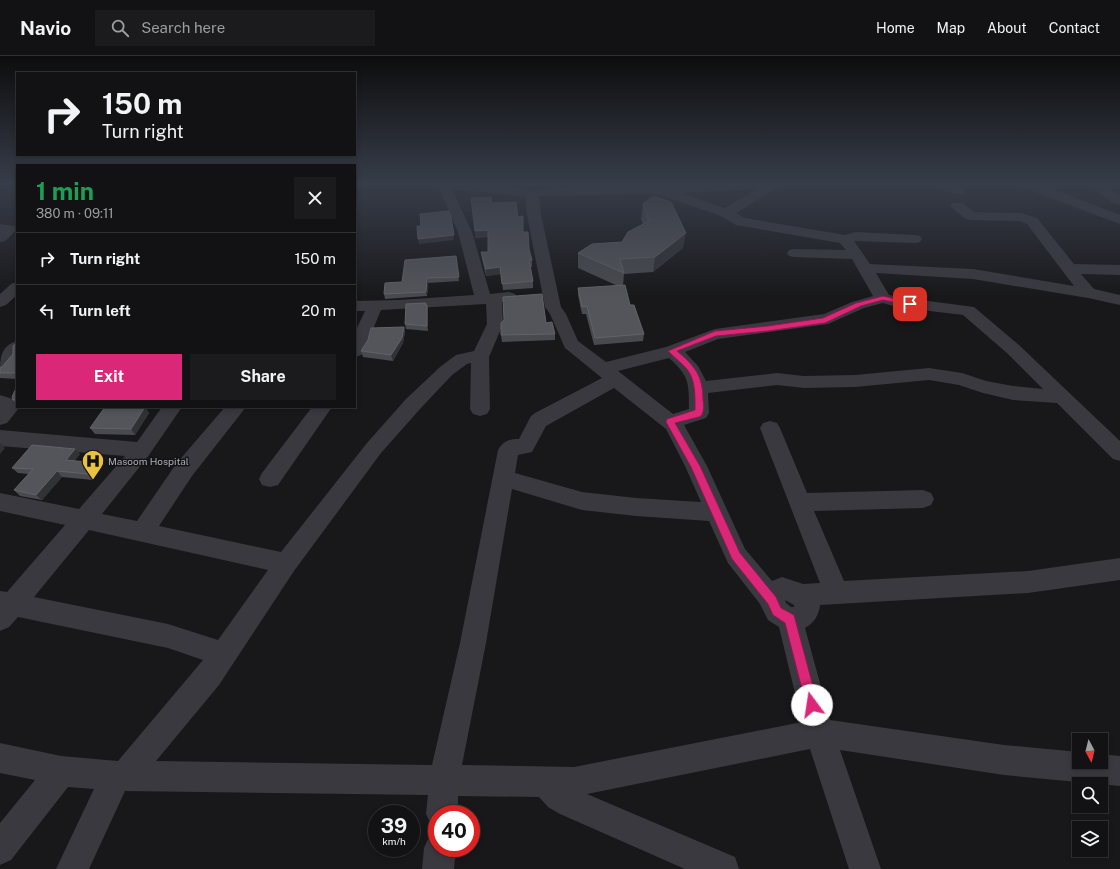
<!DOCTYPE html>
<meta charset="utf-8">
<style>
:root{--surface:#121214;--page:#1b1b1d;--text:#f1f3f6;--muted:#9c9ea0;--line:#313234;--accent:#db2777}
body{margin:0;font-family:"Public Sans",sans-serif;background:var(--page);color:var(--text);height:100vh;display:flex;flex-direction:column;font-size:15px;white-space:nowrap}
*{box-sizing:border-box;margin:0}
p{font-size:13px;color:var(--muted)}
.icon{flex:none;width:22px;height:22px;fill:none;stroke:currentColor;stroke-width:2;stroke-linecap:round;stroke-linejoin:round}
.map{position:relative;flex:1;overflow:hidden}
.details{position:absolute;left:16px;top:108px;width:340px;height:244px;display:flex;flex-direction:column;background:var(--surface);border-radius:0px;box-shadow:0 2px 6px #0003,0 0 0 1px var(--line)}
.details>*{flex:none}
.top-card{position:absolute;left:16px;top:16px;width:340px;height:84px;border-radius:0px;box-shadow:0 2px 6px #0003,0 0 0 1px var(--line);background:#121214;color:var(--text);overflow:hidden}
.needle{width:26px;rotate:173deg}
.buttons{position:absolute;left:1072px;top:677px;display:grid;gap:8px}
.buttons a{display:grid;place-items:center;width:36px;height:36px;border-radius:0px;background:var(--surface);box-shadow:0 2px 6px #0003,0 0 0 1px var(--line);font-size:20px}
.speed{position:absolute;left:368px;top:749px;display:flex;gap:8px;font-size:20px;font-weight:700;text-align:center}
.speed>*{display:grid;place-content:center;width:52px;height:52px;border-radius:50%;background:var(--surface);box-shadow:0 2px 6px #0003,0 0 0 1px var(--line);line-height:1}
.speed small{font-size:10px;font-weight:400}
.speed .limit{border:6px solid #d22;background:#fff;color:#111}
.pin{position:absolute;display:grid;place-items:center;width:34px;height:34px;color:#fff;margin:-17px;border-radius:8px;box-shadow:0 2px 6px #0006}
.me{position:absolute;width:44px;margin:-22px;rotate:346deg;stroke-linejoin:round;filter:drop-shadow(0 0 3px #0008)}
.turn{display:flex;align-items:center;gap:14px;height:84px;padding:0 20px;font-size:18px}
.turn .icon{width:52px;height:52px;stroke-width:2.5}
.turn b{display:block;font-size:28px;line-height:34px}
.round{display:grid;place-items:center;flex:none;width:42px;height:42px;border-radius:0px;background:var(--page)}
.summary{display:flex;align-items:center;justify-content:space-between;height:68px;padding:0 20px}
h1{font-size:24px;font-weight:700;line-height:30px;color:#1e9e55}
.action{display:flex;gap:8px;margin-top:auto;padding:8px 20px}
.action a{flex:1;height:46px;border-radius:0px;background:var(--accent);color:#fff;font-size:16px;font-weight:700;line-height:46px;text-align:center}
.action a+a{background:var(--page);color:var(--text)}
ul{padding:0;list-style:none}
li{display:flex;align-items:center;gap:12px;height:52px;padding:0 20px;border-top:1px solid var(--line)}
li div{flex:1}
li b{display:block;font-size:15px}
li em{font-style:normal}
header{display:flex;align-items:center;gap:24px;box-sizing:border-box;height:56px;padding:0 20px;background:var(--surface);border-bottom:1px solid var(--line)}
header strong{font-size:19px}
nav{display:flex;gap:22px;margin-inline-start:auto;font-size:14px}
.search{width:280px;height:36px;background:var(--page);display:flex;align-items:center;gap:10px;box-sizing:border-box;padding:0 14px;border-radius:0px;color:var(--muted);font-size:15px}
.map>svg:first-child{display:block}
</style>
<header>
<strong>Navio</strong>
<div class="search"><svg class="icon" aria-label="search" viewBox="0 0 24 24"><circle cx="10" cy="10" r="6"/><path d="M15 15l6 6"/></svg>Search here</div>
<nav><a>Home</a><a>Map</a><a>About</a><a>Contact</a></nav>
</header>
<div class="map">
<svg width="1120" height="813" viewBox="0 0 1120 813">
<rect width="100%" height="100%" fill="#18181a"/>
<g fill="none" stroke-linecap="round" stroke-linejoin="round">
<path fill="#39393f" fill-rule="evenodd" d="M433,128H483L534,134L539,140L541,159L561,251L566,258L578,285L606,306L666,291L715,273L824,258L852,246L873,240L852,203L794,201L789,200L787,197L789,194L794,193L846,194L840,187L736,169L721,160L658,138L543,140L538,139L536,136L538,133L691,128H783L736,157L745,162L845,179L856,176L915,179L920,180L922,183L920,186L915,187L854,185L870,208L973,213L1074,230L1027,168L1019,165L971,164L966,163L950,150L952,147H962L974,156L1021,157L1037,162L1074,208L1120,209V219L1081,218L1094,233L1120,239V249L1088,242L973,223L876,217L889,239L898,241L974,251L1020,290L1120,385V405L1113,403L1057,347L1013,344L983,337L959,329L929,324L855,331L804,332L777,329L708,337L709,357L706,362L684,369L707,410L745,493L772,525L782,521L803,528L820,527L760,372L763,367L770,365L777,367L780,372L807,437L923,434L931,437L934,443L931,449L923,452L814,455L844,525L1028,515L1120,502V524L1028,537L820,549C819,559 814,567 805,572L830,664L1004,689L1079,696V706H1101V698L1120,700V730L1004,719L840,694L881,813H849L810,693L587,738L735,801L739,813H685L560,758L548,751L539,741L458,740V758H437V772L431,769L426,758L428,739L125,735L89,813H56L94,733L68,731L11,804L0,809V767L35,724L0,717V687L61,700L118,705L203,604L168,592L18,561L9,571L0,575V535L7,536L65,469L0,455V437L79,453L125,400L0,390V374L137,386L162,351H182L149,399L102,458L137,465L176,408L225,351H246L192,420L159,470L281,496L367,387L406,343L440,311L456,299L474,295L487,268L486,248L381,254L364,295L361,299L355,301V276L365,255H355V245L398,244L474,239L458,176L439,132L434,131ZM452,133L525,141L527,159L545,251L550,258L565,292L602,322L535,357L531,360L519,383C509,383 503,385 498,394L460,587L432,709L156,705L219,629L294,515L381,397L420,353L452,319L467,308L471,307L470,353L473,358L480,360L487,358L490,353L489,301L503,268L502,246L515,244L517,241L515,238L509,236L490,238L472,176ZM757,133L725,152L680,137ZM883,247L896,251L963,259L1008,298L1043,333L1013,330L986,325L962,317L929,312L855,319L804,320L777,317L706,325L698,310L685,296L718,283L828,268L864,252ZM669,302C689,320 689,326 689,353L673,358L618,315ZM614,332L666,373L685,410L701,446L636,442L582,436L515,417L518,399L532,396L546,370ZM512,433L582,454L636,460L709,465L728,507L760,548L768,564L779,571L802,666L574,711L462,709L486,587ZM89,474L268,514L218,584L168,568L34,541ZM785,544L794,549V551H791L786,547Z
M937,128C947,128 958,126 965,135L963,138H953L938,131Z
M1021,128H1040L1120,159V168L1022,131Z
M1087,128H1103L1120,139V149L1115,148Z
M0,168L15,170L17,173L5,185L0,186Z
M17,226V239L6,249L0,251V238L11,228Z
M17,285V303L6,316L0,318C0,303 0,290 17,285Z
M0,339L16,344L17,351L19,352L7,367L0,369Z
M312,351H332L278,429L270,431L262,429L259,423L262,417Z
M437,777V792H456L454,813H422L424,792L429,781Z"/>
</g>
<path fill="#494a4f" d="M492,147L518,161L523,176L532,204V211H530L533,225V232L503,234L501,218L486,220L482,203L481,196H488V181L475,182Z
M643,148L683,192L653,216L624,218L623,229L630,249L644,278L643,285L594,289L586,258H582L578,239V232L618,230L578,212V197L622,186L643,168L641,163Z
M456,200L459,225L428,227L427,240L385,243L384,238L402,226Z
M426,247L428,254V275L406,273L405,268Z
M546,267L555,278V284L502,286L501,279Z
M404,271L405,276L403,287L393,305L363,301L361,295Z
M17,286V323L0,322V312L2,311L13,298Z
M17,330V349L13,344Z
M144,351H145L149,357L135,379L95,378L90,372Z
M80,398L74,405L102,412L93,424L62,421L42,444L20,440L14,434L29,418L18,417L12,412Z"/>
<path fill="#313235" d="M451,161L454,184L419,188L418,183Z
M488,174V181L475,182V175Z
M686,177L683,192L653,216L655,201Z
M500,211L501,218L486,220V213Z
M427,222L428,227L427,240L426,236Z
M427,249L428,254V275L427,270Z
M404,271L405,276L403,287L393,305L391,299Z
M145,351L149,357L135,379L131,373Z
M0,387L5,392L0,398Z
M75,393L80,398L71,410L66,404Z
M97,407L102,412L93,424L88,418Z
M57,415L62,421L42,444L36,439Z"/>
<path fill="#54555a" stroke="#626369" d="M654,140L671,146L686,177L655,201L620,203L624,217L578,197L592,188L622,186L628,176L649,165L643,148Z
M491,141L492,147L516,146L518,161L523,160V176H528L529,193L532,204H529L533,225L502,228L500,211L486,213L481,196H488V174L475,175L471,142Z
M449,155L451,161L454,179L418,183L417,170H421L420,158Z
M456,200L459,221L427,222L426,236L384,238L385,227L402,226L405,204Z
M625,229L630,249H634L644,278L595,282L587,250L582,251L578,232Z
M542,238L546,267L552,266L555,278L501,279V267L504,264L503,241Z
M426,247L425,249H427V270L405,268L406,248Z
M404,271L402,282L391,299L361,295L368,284L371,272Z
M17,286V317H0V312L2,311L13,298V290Z
M17,330V344H13L12,341Z
M105,351H145L131,373L90,372Z
M32,389L75,393L66,404L97,407L88,418L57,415L36,439L14,434L33,413L12,412Z"/>
<linearGradient id="sky" x2="0" y2="1"><stop stop-color="#0d0d0e"/><stop offset="0.53" stop-color="#373d49"/><stop offset="1" stop-color="#373d49" stop-opacity="0"/></linearGradient>
<rect width="1120" height="242" fill="url(#sky)"/>
<path fill="#db2777" stroke="#8e194d" d="M883,240L910,246L914,248L910,250L883,244L861,250L825,267L768,275L716,280L677,295C695,310 703,320 703,344C704,349 704,354 702,359L699,361L675,367L700,410L740,497L776,541L781,552L794,559L818,649L816,653L812,655L808,653L806,649L785,567L773,559L768,548L732,503L691,411L666,366L667,363L695,354C695,339 696,321 684,310C679,305 673,300 668,295L715,275L768,270L823,262L856,247Z"/>
<defs>
<g id="hospital-pin" transform="scale(1.15)"><path d="M0 17L-7.5 6A9.5 9.5 0 1 1 7.5 6Z" fill="#e9c241" stroke="#131315"/><path d="M-5-5h3v3.5h4V-5h3V5h-3V1.5h-4V5h-3Z" fill="#111"/></g>
</defs>
<g fill-rule="evenodd">
<use href="#hospital-pin" x="93" y="405"/>
</g>
<g text-anchor="middle" stroke-width="3" stroke-linejoin="round" paint-order="stroke">
<g font-size="10" fill="#abaeb9" stroke="#131315" text-anchor="start">
<text x="108" y="409">Masoom Hospital</text>
</g>
</g>
</svg>
<div class="buttons">
<a><svg class="needle" viewBox="-14 -14 28 28"><path d="M0-13l5 13h-10z" fill="#e53935"/><path d="M0 13l5-13h-10z" fill="#9c9ea0"/></svg></a>
<a><svg class="icon" aria-label="search" viewBox="0 0 24 24"><circle cx="10" cy="10" r="6"/><path d="M15 15l6 6"/></svg></a>
<a><svg class="icon" aria-label="layers" viewBox="0 0 24 24"><path d="M12 4l9 5-9 5-9-5zM3 14l9 5 9-5"/></svg></a>
</div>
<div class="speed"><div>39<small>km/h</small></div><div class="limit">40</div></div>
<div class="pin" style="left:910px;top:248px;background:#d93025"><svg class="icon" aria-label="arrive" viewBox="0 0 24 24"><path d="M6 21V4h12l-3 4 3 4H6"/></svg></div>
<svg class="me" style="left:812px;top:649px" viewBox="-20 -20 40 40"><circle r="19" fill="#fff"/><path d="M0-13L10 11 0 6-10 11z" fill="#db2777"/></svg>
<div class="top-card">
<div class="turn"><svg class="icon" aria-label="right" viewBox="0 0 24 24"><path d="M7 20v-9h11M14 6l5 5-5 5"/></svg><div><b>150 m</b>Turn right</div></div>
</div>
<section class="details">
<div class="summary"><div><h1>1 min</h1><p>380 m · 09:11</p></div><a class="round"><svg class="icon" aria-label="close" viewBox="0 0 24 24"><path d="M6 6l12 12M18 6L6 18"/></svg></a></div>
<ul>
<li><svg class="icon" aria-label="right" viewBox="0 0 24 24"><path d="M7 20v-9h11M14 6l5 5-5 5"/></svg><div><b>Turn right</b></div><em>150 m</em></li>
<li><svg class="icon" aria-label="left" viewBox="0 0 24 24"><path d="M17 20v-9H6M10 6l-5 5 5 5"/></svg><div><b>Turn left</b></div><em>20 m</em></li>
</ul>
<div class="action"><a>Exit</a><a>Share</a></div>
</section>
</div>
